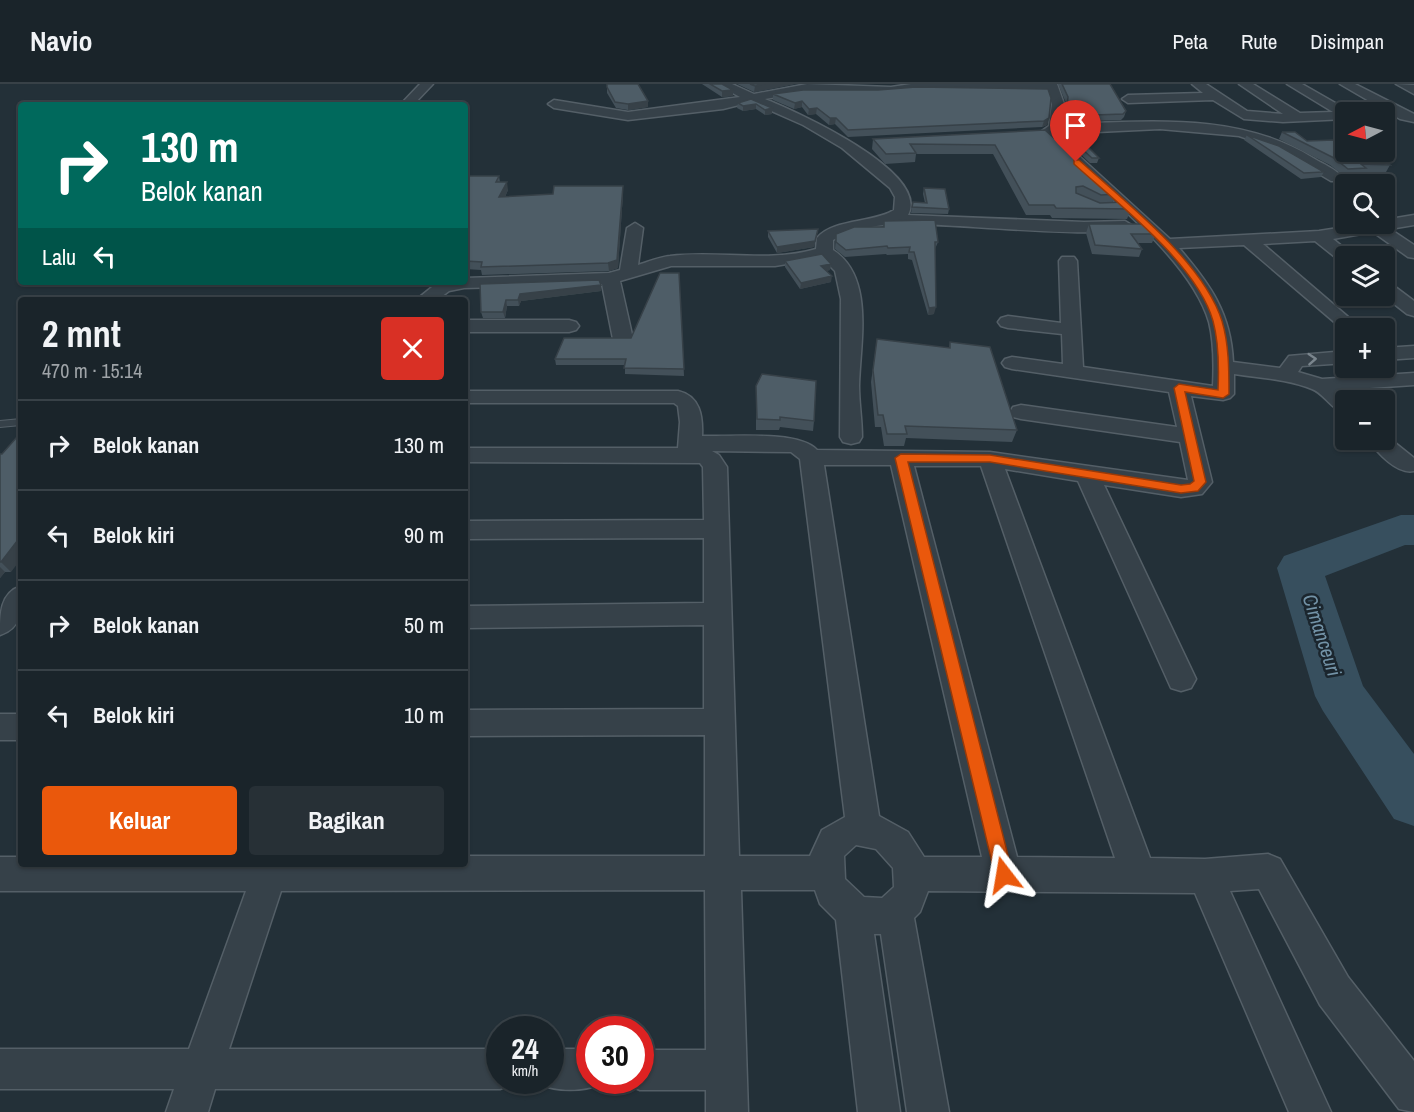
<!DOCTYPE html>
<html lang="id">
<meta charset="utf-8">
<style>
:root{--surface:#1a242a;--page:#273036;--text:#f1f3f6;--muted:#9fa4a8;--line:#384147;--accent:#ea580c}
body{margin:0;font-family:"Archivo Narrow",sans-serif;background:var(--page);color:var(--text);height:100vh;display:flex;flex-direction:column;font-size:22px;white-space:nowrap}
*{box-sizing:border-box;margin:0}
p{font-size:20px;color:var(--muted)}
.icon{flex:none;width:33px;height:33px;fill:none;stroke:currentColor;stroke-width:2;stroke-linecap:round;stroke-linejoin:round}
.map{position:relative;flex:1;overflow:hidden}
.panel{position:absolute;left:18px;top:213px;width:450px;height:570px;display:flex;flex-direction:column;background:var(--surface);border-radius:6px;box-shadow:0 2px 4px #0004,0 0 0 2px var(--line)}
.panel>*{flex:none}
.guide{position:absolute;left:18px;top:18px;width:450px;height:183px;border-radius:6px;box-shadow:0 2px 4px #0004,0 0 0 2px var(--line);background:#00695c;color:#fff;overflow:hidden}
.needle{width:39px;rotate:264deg}
.fabs{position:absolute;left:1335px;top:18px;display:grid;gap:12px}
.fabs a{display:grid;place-items:center;width:60px;height:60px;border-radius:6px;background:var(--surface);box-shadow:0 2px 4px #0004,0 0 0 2px var(--line);font-size:30px}
.speed{position:absolute;left:486px;top:932px;display:flex;gap:12px;font-size:30px;font-weight:700;text-align:center}
.speed>*{display:grid;place-content:center;width:78px;height:78px;border-radius:50%;background:var(--surface);box-shadow:0 2px 4px #0004,0 0 0 2px var(--line);line-height:1}
.speed small{font-size:15px;font-weight:400}
.speed .limit{border:9px solid #d22;background:#fff;color:#111}
.pin{position:absolute;display:grid;place-items:center;width:51px;height:51px;color:#fff;margin:-62px -26px;border-radius:50% 50% 50% 0;rotate:-45deg;box-shadow:0 0 6px #0007}
.pin .icon{rotate:45deg}
.me{position:absolute;width:66px;margin:-33px;rotate:346deg;stroke-linejoin:round;filter:drop-shadow(0 0 4px #0008)}
.turn{display:flex;align-items:center;gap:21px;height:126px;padding:0 24px;font-size:27px}
.turn .icon{width:78px;height:78px;stroke-width:2.5}
.turn b{display:block;font-size:42px;line-height:51px}
.then{display:flex;align-items:center;height:57px;padding:0 24px;background:#0003;gap:12px;font-size:22px}
.round{display:grid;place-items:center;flex:none;width:63px;height:63px;border-radius:6px;background:var(--page)}
.overview{display:flex;align-items:center;justify-content:space-between;height:102px;padding:0 24px}
h1{font-size:36px;font-weight:700;line-height:45px}
.cta{display:flex;gap:12px;margin-top:auto;padding:12px 24px}
.cta a{flex:1;height:69px;border-radius:6px;background:var(--accent);color:#fff;font-size:24px;font-weight:700;line-height:69px;text-align:center}
.cta a+a{background:var(--page);color:var(--text)}
ul{padding:0;list-style:none}
li{display:flex;align-items:center;gap:18px;height:90px;padding:0 24px;border-top:2px solid var(--line)}
li div{flex:1}
li b{display:block;font-size:22px}
li em{font-style:normal}
header{display:flex;align-items:center;gap:36px;box-sizing:border-box;height:84px;padding:0 30px;background:var(--surface);border-bottom:2px solid var(--line)}
header strong{font-size:28px}
nav{display:flex;gap:33px;margin-inline-start:auto;font-size:21px}
.map>svg:first-child{display:block}
</style>
<header>
<strong>Navio</strong>
<nav><a>Peta</a><a>Rute</a><a>Disimpan</a></nav>
</header>
<div class="map">
<svg width="1414" height="1028" viewBox="0 0 1414 1028">
<rect width="100%" height="100%" fill="#233038"/>
<g fill="none" stroke-linecap="round" stroke-linejoin="round">
<path fill="#374f5e" fill-rule="evenodd" d="M1401,431H1414V461H1405L1325,492L1363,602L1414,670V742L1394,735L1323,627L1315,612L1277,484L1284,472Z"/>
<g stroke="#545f67" stroke-width="2">
<path id="service" d="M21,335V341L0,343V337Z"/>
</g>
<g stroke="#545f67" stroke-width="3">
<path id="minor" d="M420,0H433L413,21H400Z
M716,0H732L754,10L807,0L891,3L911,0H1057L1064,20L1062,40C1147,38 1237,27 1313,74C1323,80 1336,85 1343,94L1341,97H1331L1277,65L1239,52L1160,45L1055,50L1170,155L1319,147L1364,140H1384V136L1414,131V141L1390,145L1414,161V174L1408,173L1373,148L1333,155L1354,172H1346V178L1340,177L1315,157L1263,160L1361,244H1346V248L1244,161L1179,164C1210,200 1231,229 1233,278L1280,284L1289,272L1346,267V279L1302,282L1298,288L1322,295L1414,289V301L1340,306L1352,316H1346V329C1331,326 1325,310 1312,305C1288,295 1260,294 1234,290V310L1230,314L1223,316L1191,312L1212,398L1202,410L1181,413L1104,401L1196,595L1191,604L1181,607L1171,604L1078,397L1005,385L1150,774L1205,775L1268,770L1280,775L1348,893L1414,977V1028L1399,1025L1320,921L1259,805L1230,807L1331,1028H1289L1195,809L928,807L920,828L914,834L949,1028H907L881,850H874L900,1028H858L836,836L820,820L815,806H741L748,1028H706V1006H640L626,1000L624,996H640V966H706L705,806L281,807L229,965H500V996H516L514,999L500,1005H215L208,1028H166L174,1005H0V965H189L246,807H0V773H21V780H465V772H705V651L465,652V626L704,625V541L465,544V522L704,519V454L465,455V437L704,436L703,383L700,379L465,378V364H678L680,338L678,322L674,319H465V307H678C700,312 703,332 702,352C729,353 799,346 817,366L990,368L1188,396L1180,358L1021,335L1013,333L1010,328L1013,323L1021,321L1177,343L1169,308L1012,285L1005,283L1002,279L1005,275L1012,273L1063,280L1062,250L1008,244L1001,242L998,238L1001,234L1008,232L1061,239L1059,177L1062,173H1074L1077,177L1083,283L1213,302C1214,281 1214,258 1209,238C1190,172 1091,99 1041,52L1039,49L1049,42L1052,20L1048,9L915,7L891,11L807,8L765,15C795,27 931,88 908,131L1084,138L1125,137L1133,142C1120,159 925,136 891,140C872,142 849,147 833,156V166C875,193 860,259 859,302C859,319 862,336 862,353L859,358L851,360L843,358L840,353L841,215L835,187L822,174L775,182H671L620,197L633,255L630,259H616L613,255L602,200L464,204L449,207L437,216H416L437,199L465,198V194L609,189L620,186L627,144L635,139L643,144L638,181C648,178 659,173 670,172C718,166 768,179 816,165L817,154C832,135 873,139 894,126L895,113L890,104L842,64L803,41L751,18L723,25L628,36L554,24L548,20L554,16L628,28L740,13ZM712,367L791,368L800,375L845,733L822,746L810,772H739L727,383L719,371ZM824,381H891L982,773H924L908,748L879,732ZM914,382H981L1115,774L1017,773ZM856,761L876,765L893,784L894,803L882,814L864,813L845,795L844,772Z
M1192,0H1206L1247,27L1283,30L1239,0H1253L1300,29L1333,28L1287,0H1302L1351,28H1346V35L1283,38L1244,35L1213,16L1128,19L1122,15L1128,11L1203,9Z
M1340,0H1355L1414,30V38L1400,35Z
M1396,0L1414,1V10Z
M1384,198L1390,199L1414,217V232L1407,230L1384,212Z
M465,236H569L576,238L579,242L576,246L569,248H465Z
M1414,262V274L1384,276V264Z
M1384,350L1414,374V387C1398,391 1377,369 1369,356H1384Z
M21,502C21,523 24,543 0,551C0,530 0,509 21,502Z
M0,630H21V656H0Z
M550,965H590V996H606L604,999C583,1008 557,1008 536,999L534,996H550Z"/>
</g>
<use href="#service" fill="#364149" fill-rule="evenodd"/>
<use href="#minor" fill="#364149" fill-rule="evenodd"/>
</g>
<path fill="#435059" d="M607,0L648,17V23L628,26L616,24L607,9Z
M702,0H722L733,6V12L722,13Z
M737,0H795L754,8Z
M1058,0H1110L1126,27L1124,33L1121,36L1064,38L1066,19Z
M773,10L1049,34L1047,41L1042,43L848,53L835,40L829,41L816,30L808,31L802,23L794,25L773,16Z
M751,15L772,24V30L765,31L756,25L743,27L737,24L738,19Z
M1045,46L1116,110L1112,119L1131,125L1127,135L1052,134L1050,131H1026L993,70H916L915,78L885,80L872,65L873,55Z
M1062,47L1098,50L1097,55H1081L1099,74L1097,79H1090L1061,52Z
M1282,48L1307,57L1342,62L1390,81L1386,88H1363L1361,91L1344,92L1330,81L1279,55Z
M1247,51L1324,88L1321,93L1301,95L1244,56Z
M499,92L500,98L508,106L505,113L553,110L623,102V110L618,184L609,187L482,191L481,186L465,185V98Z
M924,104L949,125L948,130L911,129L913,118L925,119L923,110Z
M884,137L938,158L935,165L934,230L928,231L912,176L908,175V170L887,171L886,170L845,173L835,165L836,150L883,143Z
M1089,140L1156,150L1152,159H1138L1142,165L1139,173L1092,170L1086,149Z
M818,145L814,163L777,169L768,153V147Z
M785,177L831,180L830,186L826,187L831,198L800,205L785,183Z
M679,189L684,292L625,290V281H556L555,275L631,254Z
M480,200L601,207L521,217L519,222H507L505,234H483L481,228Z
M877,255L949,264L950,258L1017,346L1012,358L906,354L904,362H884L881,343H875L871,298Z
M756,302L814,337L813,347L780,343L779,346H756Z
M0,370H2L11,488H5L0,494Z"/>
<path fill="#374148" d="M765,0H795L754,8L755,2Z
M733,6V12L722,13V7Z
M648,17V23L628,26V20Z
M802,17V23L794,25L795,19Z
M756,20V25L743,27V22Z
M772,24V30L765,31V26Z
M817,24L816,30L808,31L809,25Z
M830,34H836L835,40L829,41Z
M1049,34L1047,41L1042,43L1044,37Z
M507,98L508,106L501,121L499,113Z
M623,102V110L618,184L609,187L608,179Z
M818,145L814,163L777,169V163Z
M831,180L830,186L820,188L821,182Z
M832,192L831,198L800,205L801,199Z
M601,201V207L521,217L519,222L518,216L520,210Z
M506,216L507,222L505,234L503,228Z
M936,223L934,230L928,231L929,224Z
M21,452V475L11,488L1,478Z
M0,483L5,488L0,494Z"/>
<path fill="#4e5d67" stroke="#374148" stroke-width="1.5" d="M607,0H638L648,17L628,20L615,18L607,3Z
M710,0H722L733,6L722,7Z
M750,0H765L755,2Z
M1062,0H1110L1126,27L1123,30L1066,32L1068,13Z
M916,3L1048,5L1051,14L1049,34L1044,37L848,46L836,34H830L817,24L809,25L802,17L795,19L773,10L803,6H878Z
M751,15L772,24L765,26L756,20L743,22L738,19Z
M1094,45L1098,50H1075L1099,74H1092L1062,47Z
M1045,46L1116,110L1101,111L1083,102L1076,103V109L1100,119L1125,118L1131,125L1056,124L1054,121H1029L995,61L910,60L916,69L886,70L873,55Z
M1282,48H1295L1307,57L1334,56L1342,62L1346,61V68H1369L1390,81L1361,80L1366,84L1348,85L1334,74Z
M1247,51L1279,62L1324,88L1304,89Z
M468,92H499L496,98H507L499,113L553,110L554,102H623L617,176L608,179L481,183L482,178L465,177V98Z
M924,104L945,105L949,125L912,123L913,118L927,119Z
M935,136L938,158H935L936,223L929,224L914,168H909L910,163L888,164L887,162L846,166L836,158V150L854,143H884V137Z
M1089,140H1146L1156,150H1131L1142,165L1095,161Z
M818,145L815,157L777,163L768,147Z
M822,170L831,180L821,182L832,192L801,199L785,177Z
M660,189H679L684,285L624,284L626,275H555L564,254H631Z
M599,196L601,201L520,210L518,216H506L503,228H481L480,200Z
M877,255L950,264V258L990,263L1017,346L905,342L907,350H887L883,331H878L873,286Z
M762,290L816,297L814,337L780,333V336L757,335L756,302Z
M17,353H21V452L1,478H0V370H2Z"/>
<defs><path id="oneway-chevron" d="M-2-3.5L2.5 0L-2 3.5" fill="none" stroke-width="1.6" stroke-linecap="round" stroke-linejoin="round" transform="scale(1.5)"/></defs>
<use stroke="#7a858d" href="#oneway-chevron" transform="translate(1312 275) rotate(-4)"/>
<path fill="#ea580c" stroke="#983908" stroke-width="1.5" d="M1074,76H1079C1125,118 1203,177 1222,237C1229,260 1229,287 1229,310L1223,314L1185,308L1206,398L1198,407L1181,409L990,378H908L1013,791L1010,797L1004,800L998,797L995,791L895,374L901,370L990,371L1181,401L1190,400L1194,397L1174,304L1179,300L1218,306C1219,284 1219,259 1213,237C1197,180 1117,119 1074,80Z"/>
<g text-anchor="middle" stroke-width="5" stroke-linejoin="round" paint-order="stroke">
<g font-size="20" font-style="italic" fill="#7393a7" stroke="#1b262e">
<text transform="translate(1322 551) rotate(72)" y="7">Cimanceuri</text>
</g>
</g>
</svg>
<div class="fabs">
<a><svg class="needle" viewBox="-14 -14 28 28"><path d="M0-13l5 13h-10z" fill="#e53935"/><path d="M0 13l5-13h-10z" fill="#9fa4a8"/></svg></a>
<a><svg class="icon" aria-label="search" viewBox="0 0 24 24"><circle cx="10" cy="10" r="6"/><path d="M15 15l6 6"/></svg></a>
<a><svg class="icon" aria-label="layers" viewBox="0 0 24 24"><path d="M12 4l9 5-9 5-9-5zM3 14l9 5 9-5"/></svg></a>
<a>+</a>
<a>−</a>
</div>
<div class="speed"><div>24<small>km/h</small></div><div class="limit">30</div></div>
<div class="pin" style="left:1076px;top:78px;background:#d93025"><svg class="icon" aria-label="arrive" viewBox="0 0 24 24"><path d="M6 21V4h12l-3 4 3 4H6"/></svg></div>
<svg class="me" style="left:1004px;top:791px" viewBox="-20 -20 40 40"><path d="M0-17L14 15 0 8-14 15z" fill="#ea580c" stroke="#fff" stroke-width="4"/></svg>
<div class="guide">
<div class="turn"><svg class="icon" aria-label="right" viewBox="0 0 24 24"><path d="M7 20v-9h11M14 6l5 5-5 5"/></svg><div><b>130 m</b>Belok kanan</div></div>
<div class="then">Lalu<svg class="icon" aria-label="left" viewBox="0 0 24 24"><path d="M17 20v-9H6M10 6l-5 5 5 5"/></svg></div>
</div>
<section class="panel">
<div class="overview"><div><h1>2 mnt</h1><p>470 m · 15:14</p></div><a class="round" style="background:#d93025;color:#fff"><svg class="icon" aria-label="close" viewBox="0 0 24 24"><path d="M6 6l12 12M18 6L6 18"/></svg></a></div>
<ul>
<li><svg class="icon" aria-label="right" viewBox="0 0 24 24"><path d="M7 20v-9h11M14 6l5 5-5 5"/></svg><div><b>Belok kanan</b></div><em>130 m</em></li>
<li><svg class="icon" aria-label="left" viewBox="0 0 24 24"><path d="M17 20v-9H6M10 6l-5 5 5 5"/></svg><div><b>Belok kiri</b></div><em>90 m</em></li>
<li><svg class="icon" aria-label="right" viewBox="0 0 24 24"><path d="M7 20v-9h11M14 6l5 5-5 5"/></svg><div><b>Belok kanan</b></div><em>50 m</em></li>
<li><svg class="icon" aria-label="left" viewBox="0 0 24 24"><path d="M17 20v-9H6M10 6l-5 5 5 5"/></svg><div><b>Belok kiri</b></div><em>10 m</em></li>
</ul>
<div class="cta"><a>Keluar</a><a>Bagikan</a></div>
</section>
</div>
